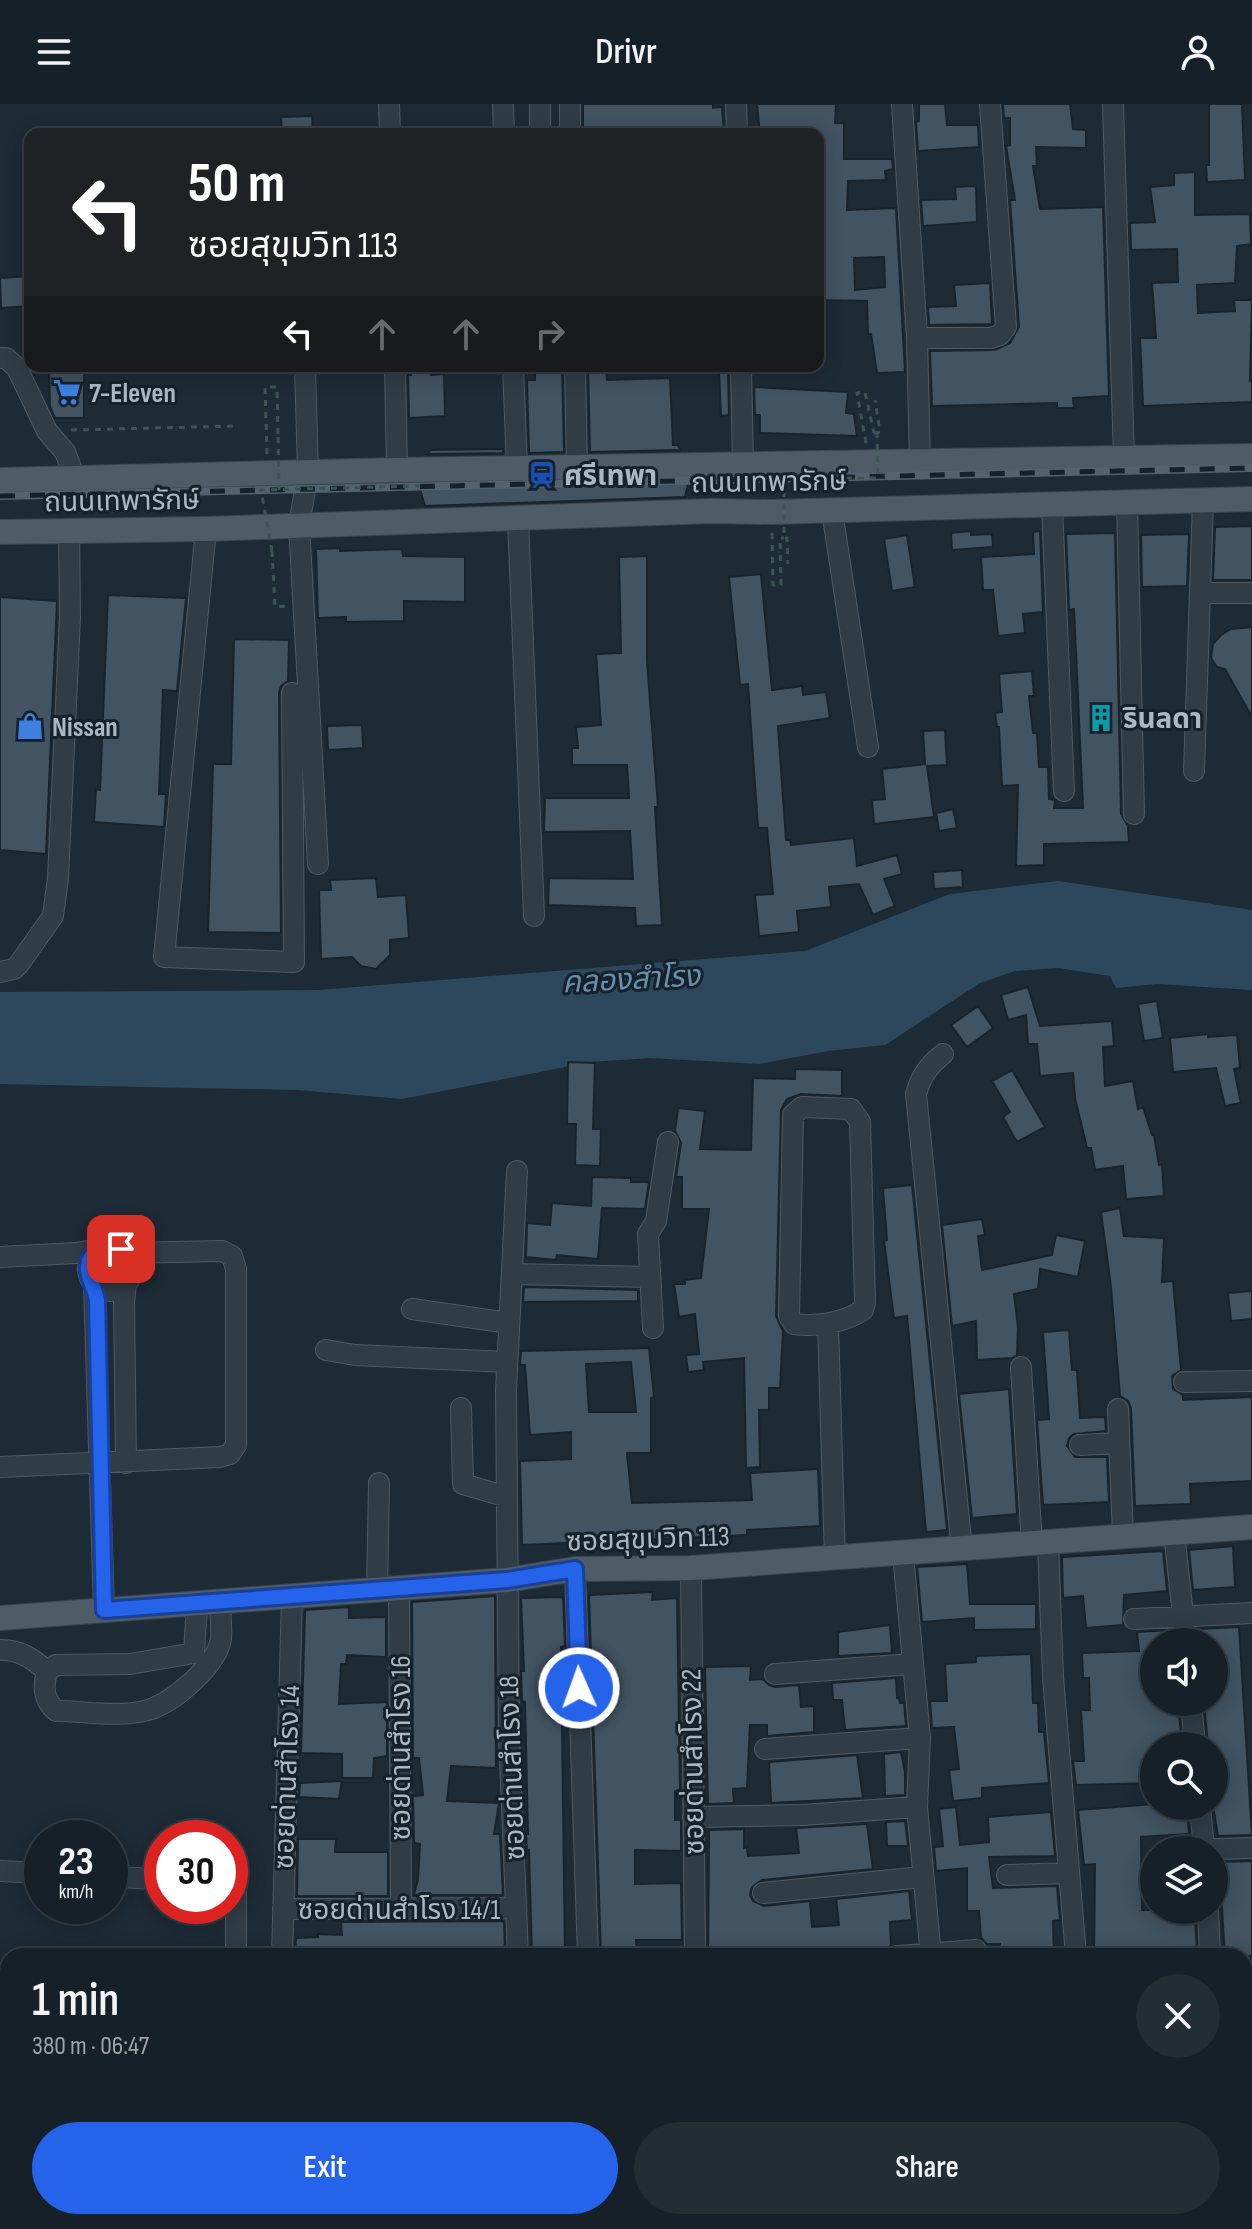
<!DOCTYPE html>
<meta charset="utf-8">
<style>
:root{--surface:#162028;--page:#232d34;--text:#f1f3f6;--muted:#9ea3a8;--line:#353e45;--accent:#2563eb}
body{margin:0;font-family:"Sofia Sans Condensed","Noto Sans Thai",sans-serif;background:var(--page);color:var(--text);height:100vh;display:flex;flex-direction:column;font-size:30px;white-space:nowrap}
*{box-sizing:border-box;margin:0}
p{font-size:26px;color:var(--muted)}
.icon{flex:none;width:44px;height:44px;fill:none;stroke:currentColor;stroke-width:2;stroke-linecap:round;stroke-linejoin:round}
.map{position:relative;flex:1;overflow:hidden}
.side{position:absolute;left:0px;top:1844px;width:1252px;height:282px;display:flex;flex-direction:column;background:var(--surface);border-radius:24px 24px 0 0;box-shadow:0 4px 20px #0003,0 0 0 2px var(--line)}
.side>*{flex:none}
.hud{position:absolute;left:24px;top:24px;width:800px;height:244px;border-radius:16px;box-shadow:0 4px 20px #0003,0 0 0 2px var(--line);background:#202124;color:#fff;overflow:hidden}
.fabs{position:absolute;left:1140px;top:1524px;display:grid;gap:16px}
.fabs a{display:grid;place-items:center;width:88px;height:88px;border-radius:50%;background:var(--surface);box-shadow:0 4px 20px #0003,0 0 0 2px var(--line);font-size:40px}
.speed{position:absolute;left:24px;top:1716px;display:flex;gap:16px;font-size:40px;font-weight:700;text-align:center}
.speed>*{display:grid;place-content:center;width:104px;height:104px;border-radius:50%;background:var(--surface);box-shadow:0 4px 20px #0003,0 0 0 2px var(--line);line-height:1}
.speed small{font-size:20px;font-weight:400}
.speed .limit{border:12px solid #d22;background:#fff;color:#111}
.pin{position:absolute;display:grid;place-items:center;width:68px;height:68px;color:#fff;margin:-34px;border-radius:16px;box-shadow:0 4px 12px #0006}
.me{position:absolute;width:88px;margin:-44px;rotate:358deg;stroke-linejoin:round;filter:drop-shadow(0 0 6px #0008)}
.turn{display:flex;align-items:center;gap:28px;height:168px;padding:0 32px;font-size:36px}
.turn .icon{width:104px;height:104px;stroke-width:2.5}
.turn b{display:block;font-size:56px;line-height:68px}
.lanes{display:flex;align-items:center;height:76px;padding:0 32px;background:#0003;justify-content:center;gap:40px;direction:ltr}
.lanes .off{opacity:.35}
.round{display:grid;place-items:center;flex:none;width:84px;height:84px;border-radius:42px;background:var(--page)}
.headline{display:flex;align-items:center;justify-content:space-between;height:136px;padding:0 32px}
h1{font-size:48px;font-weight:600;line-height:60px}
.action{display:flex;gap:16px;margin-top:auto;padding:16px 32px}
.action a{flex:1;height:92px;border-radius:48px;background:var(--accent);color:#fff;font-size:32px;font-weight:600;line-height:92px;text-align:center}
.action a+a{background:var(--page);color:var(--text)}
header{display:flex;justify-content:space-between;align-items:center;height:104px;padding:0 32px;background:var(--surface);font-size:36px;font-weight:600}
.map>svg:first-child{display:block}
</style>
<header><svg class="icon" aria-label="menu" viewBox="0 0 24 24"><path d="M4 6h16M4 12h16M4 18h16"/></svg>Drivr<svg class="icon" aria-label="person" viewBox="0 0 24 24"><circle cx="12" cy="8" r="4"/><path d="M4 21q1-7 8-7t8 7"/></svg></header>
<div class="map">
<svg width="1252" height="2125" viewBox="0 0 1252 2125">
<rect width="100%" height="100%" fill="#1d2b36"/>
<path fill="#2d485d" d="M1058,777L1252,806V886L1157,880L1116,884L1110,872L1058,864L1015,867L980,879L885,941L828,947L759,960L650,954L590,958L402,995L298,986L0,980V888L318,886L805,847L950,790Z"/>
<path fill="#425361" stroke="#18242d" stroke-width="2" fill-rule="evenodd" d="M583,0H713V4L722,3L724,30L583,29Z
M757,0H836L835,19H844V55H892L893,65L885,67L886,76L848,77L847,106L896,104L905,268L877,269L871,230H868L867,197L818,196V30H760ZM884,153L885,183L855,186L854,154Z
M919,0H945L947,21H978L979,43L918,47L916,18L919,17Z
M1003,0H1070L1073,25L1086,26V44L1036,43L1037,62H1033L1040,105L1103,103L1109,292L1073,294L1074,304H1057V299L932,302L930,247L995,246L1010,239L1019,223L1010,96H1015L1006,42L1010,41V14H1004Z
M1209,0H1242L1245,76L1207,78L1206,61H1209Z
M312,12L313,30H282L281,13Z
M1195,68V111L1250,110L1251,140L1237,142L1235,179L1197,181L1198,209L1235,207L1234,196H1252L1250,277L1252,276V298L1143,302L1140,234H1156L1152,179L1178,178L1177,145L1131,146L1130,119L1155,118L1150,83L1174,81V69Z
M976,82L977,118L923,122L921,96L956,95L955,83Z
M30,172V202L1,204L0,174Z
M990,179L992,220L929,221L928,203L956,202L954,181Z
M49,262H84V314H55L50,303Z
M411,262H430L431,271L444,270L445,312L409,314L408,271H411Z
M535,262H562L564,348L529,349L527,276H535Z
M588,262H606L607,276L670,274L673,341H678L680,346L590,348Z
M719,268H728L729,311L721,312Z
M754,283L848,288L846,309L854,310L857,332L760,329V311H755Z
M503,345V349L428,350L430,346Z
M689,376L685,393L425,402L419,382Z
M1252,422V476H1213L1215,423Z
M971,427V431L992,430L993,443L952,446L951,429Z
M1040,427L1043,508L1023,510L1025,529L998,532L993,486H983L981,453L1034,450L1033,428Z
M1115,429L1121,710L1128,722L1129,738L1044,740V761L1016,762L1018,681L1002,682L999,623H997L995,609L1002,608L999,570L1032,567L1034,592H1029L1033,629H1037L1039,663H1048L1049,695L1055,696L1054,704H1083L1074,505L1069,506L1066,430Z
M1189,430L1187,482L1142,483L1141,431Z
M907,431L915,483L892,487L884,435Z
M340,444V447L402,445L403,452L465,453V498L404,497V517L346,518V513L318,514L316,445Z
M647,452V557L658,703H655L662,821L636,822L635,804L548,801L549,774L633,775L630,727L544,728L545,694H629L627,661H572V644H578L576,623L601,621L596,550L621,549L619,453Z
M761,470L772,586L802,582L803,591L826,588L830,614L778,622L786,736H790L791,741L854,734L857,762L897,751L902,770L884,775L895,802L873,811L859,780L829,783L831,803L797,807L799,828L759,832L755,791L773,790L767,724H758L748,580L740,581L729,473Z
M108,491L186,494L177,587L163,586L159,690H166L164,723L94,718L96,685L100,686Z
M0,493L57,497L46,750L0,746Z
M1252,523V613L1225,565L1217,563L1211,554L1213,540L1221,531L1231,525Z
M234,535L289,536L288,577L281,582L279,589L281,829L208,828L213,660H231Z
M362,621L363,644L328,646L327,622Z
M945,626L947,661L927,662L934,713L874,720L872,696L885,695L882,665L925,660L923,627Z
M953,705L957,724L939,727L936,709Z
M962,766L963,783L934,785L933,768Z
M376,774L378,793L406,791L409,834L390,836V851L376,865L361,862L352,853L321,855L319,786H331L330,776Z
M1028,883L1040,922L1112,917L1114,942L1103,943L1105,982L1133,977L1138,1005L1143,1003L1152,1031H1154L1159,1061L1162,1060L1164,1092L1126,1095L1123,1062L1095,1066L1091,1044H1087L1075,994L1073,969L1040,972L1037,940H1028L1026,911L1008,916L1001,891Z
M1157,897L1163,934L1144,937L1138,900Z
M978,902L993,924L967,943L951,921Z
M1208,930V933L1237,931L1240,964L1234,965L1241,999L1225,1002L1216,964L1173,968L1170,934Z
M568,958L595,959L593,1025H601L600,1062L575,1061L576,1020H567Z
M795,965L842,966V992L801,990L787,995L781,1006L776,1212L783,1227L780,1284H769V1306H759L760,1363L746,1364L744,1254L703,1258L704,1266L688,1268L686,1251L699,1250L695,1210L679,1213L674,1180H685V1176L701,1174L709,1105H682V1073H676L681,1039L675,1027L678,1004L705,1007L700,1045L751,1046L753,974L795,975Z
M1012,966L1045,1023L1017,1038L1003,1013L1010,1008L992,977Z
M592,1073L631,1074V1078H649L645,1105L602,1104L598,1155L557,1151L556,1156L526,1153L527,1119L550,1121L552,1099L591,1102Z
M912,1081L947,1426L926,1428L907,1212L894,1214L884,1137L887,1136L883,1084Z
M1120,1104L1124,1132L1164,1134L1162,1178L1173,1177L1181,1266L1172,1272L1173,1285L1183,1291V1296L1252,1293V1377L1190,1380L1191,1400L1135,1402L1131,1304L1128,1297L1120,1292L1111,1183L1101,1108Z
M982,1115L985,1131L978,1132L982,1166L1052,1151L1056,1131L1085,1137L1078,1173L1040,1165L1038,1185L1014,1190L1018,1223L1017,1251L1012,1254L977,1256L976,1217L952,1222L942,1121Z
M524,1183L638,1186V1197L523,1198Z
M1252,1187V1215L1231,1217L1228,1189Z
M1069,1226L1072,1266H1077L1080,1314L1105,1313L1106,1327L1074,1330L1069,1334L1067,1342L1075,1353H1107L1109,1398L1043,1401L1037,1316L1049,1315L1043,1228Z
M649,1244L654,1293L651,1294V1349H627L632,1399L752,1396L750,1369L818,1365L820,1422L747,1426V1431L522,1441L520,1357L571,1355V1328L530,1331L525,1261H520L521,1247ZM631,1258L636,1308H589L586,1260Z
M1009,1285L1017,1410L972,1414L959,1290Z
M1233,1442L1235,1483L1193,1486L1189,1446Z
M1163,1447L1167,1487L1124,1491L1123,1521L1086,1524L1083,1492L1063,1494L1062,1453Z
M967,1460L970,1500H1036V1525L974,1526V1514L922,1518L917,1463Z
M653,1488L652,1496L677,1494L680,1686L675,1687V1716H681V1747L635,1746V1780L681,1779L682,1836H636L637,1852H601L589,1491Z
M495,1492L496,1664L451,1662L447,1697L499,1699L494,1730H500L503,1791H414L418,1775L420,1740L414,1739L413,1692L423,1691L419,1654H413L412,1498Z
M563,1493L565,1542L561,1543L565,1852H532L529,1746H527L526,1730H528L525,1598L522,1597L521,1567H524L521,1494Z
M349,1503V1514L386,1513V1553L347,1551L346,1560H341L339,1600L387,1598V1652L374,1654L373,1674H342V1650L301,1649L305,1506Z
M890,1521L892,1549L838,1552V1528Z
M1239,1523L1252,1731L1218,1732L1213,1702L1214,1642H1208L1204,1598H1214V1538H1199L1198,1525Z
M1172,1526L1173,1538H1154V1598H1178L1182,1642H1154V1679L1076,1681L1073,1657H1084L1081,1606H1090L1089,1574H1083L1082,1549L1139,1547L1137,1528Z
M1031,1550L1033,1599H1038L1039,1628H1044L1049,1679L982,1684V1694L953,1697L949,1666L959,1665L954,1623L932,1624L930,1597H947L945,1560L976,1558V1552Z
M751,1562L750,1576L763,1575L769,1581L775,1583L799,1581L801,1603L814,1602V1628L767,1632V1621H750L747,1684L733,1685L734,1699L708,1700L705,1563Z
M896,1574L897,1594H899L900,1599H904L906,1622L845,1626L842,1596H833L832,1579Z
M901,1648L905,1669V1691L885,1692L884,1650Z
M857,1651L863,1694L771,1699L769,1658Z
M342,1677L339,1695L299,1693L300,1679Z
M1154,1700L1187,1702L1189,1730L1141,1733L1142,1806H1195L1197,1852H1094L1095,1760L1084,1761L1078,1706Z
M956,1703L960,1741L989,1738L988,1713L1051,1708L1055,1752L989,1753L993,1784L1057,1782L1060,1816L1053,1817L1054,1852H1001L1000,1840H987L981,1834L979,1807H967V1764L936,1767L934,1743L943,1742L939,1705Z
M905,1717L908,1742H887L886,1718Z
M867,1720L873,1765L762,1776L752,1783L750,1791L753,1797L764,1802L810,1797L812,1823L839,1821L836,1795L909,1787L912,1816L890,1818L891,1841L886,1847L849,1850L848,1844L817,1848V1852H708L709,1726L744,1725V1744L747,1743L748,1752L799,1749L796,1724Z
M298,1735H336L335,1748H388V1792H297Z
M1252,1757V1852H1225L1219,1758Z
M504,1817L505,1852H295L296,1834L318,1833V1830L342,1831L341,1818Z"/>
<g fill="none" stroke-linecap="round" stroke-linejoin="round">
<g stroke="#4e5b65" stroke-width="22">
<path id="minor" d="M389,0L390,30
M503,0L504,30
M540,0V30
M570,0V30
M736,0L737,30
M902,0L917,234L920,360
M1113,0L1124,354
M917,234H991L1000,231L1006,223L990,0
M0,254H6L17,264L47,327L65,348L75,374
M305,262L308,369L299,421L318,760
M395,262L397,366
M513,262L517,365
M575,262L577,365
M741,262L743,362
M1127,399L1134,710
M1052,402L1064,687
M832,407L868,643
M518,416L534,812
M206,425L164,853L294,858L292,589
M1200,489H1252
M1194,667L1203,397
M0,868L14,865L19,860L53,812L58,774L70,513L69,426
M943,950C928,962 921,972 916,990L962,1446
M802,1003L851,1005L860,1018L865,1198L863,1206C844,1219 816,1223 794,1220L789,1212L793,1011Z
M517,1067L506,1286L509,1630L518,1852
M88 1165a22 22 0 1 1 44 0a22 22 0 1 1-44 0Z
M0,1153L76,1149L100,1145
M512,1170L650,1173
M94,1180L104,1506
M412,1205L509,1219
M828,1220L835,1455
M653,1224L648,1130L656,1117L668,1038
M326,1246L355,1251L507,1258
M1021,1263L1032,1441
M1184,1278L1252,1277
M461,1304L463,1380L507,1393
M1118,1305L1123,1432
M1080,1341L1118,1339
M126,1359L124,1198L126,1179
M0,1363L220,1353L230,1350L236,1341V1165L232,1152L222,1147L126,1149
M1174,1429L1186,1538
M1048,1440L1053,1573L1076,1852
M903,1450L920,1634L917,1703L931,1852
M691,1464L695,1852
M575,1465L588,1852
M399,1485L401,1803
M377,1487L379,1379
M197,1500L194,1549L130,1560L56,1561L47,1567C43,1583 43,1595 56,1607C84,1607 120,1614 148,1606C173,1599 217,1561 221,1535C222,1523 220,1510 220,1498
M1134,1515L1252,1509
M0,1546C19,1545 33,1555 47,1567
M775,1570L913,1560
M1191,1598L1195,1642
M765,1645L920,1634
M1200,1702L1204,1746
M693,1713L803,1711L917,1703
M1184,1746L1252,1744
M0,1767L42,1769
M1007,1771L1069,1769
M110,1773L162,1775
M230,1779H236V1852
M763,1789L922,1773
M283,1805L515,1804
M1208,1806L1210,1852
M282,1852L292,1493
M898,1852L976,1846
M1244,2069L1252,2068
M276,2118V2125
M697,2118V2125
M958,2118L959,2125
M1098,2118L1099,2125
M1209,2118L1210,2125
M234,2125V2118
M515,2125V2118
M589,2125V2118"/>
</g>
<g stroke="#3a4650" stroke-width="26">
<path id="major" d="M0,376L397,366L1252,352
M0,428L206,425L712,407L771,408L1252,395
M0,1514L507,1476L575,1465L691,1464L1252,1423"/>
</g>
<path stroke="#3c5453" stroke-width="3" stroke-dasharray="6 6" stroke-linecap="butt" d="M71,326L237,322
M874,329L880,328L875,296
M866,339L857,289L865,288L874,329
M267,350L265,283H277L278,333
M772,429L773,481H781L780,434H784
M272,447L275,503L287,502"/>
<use href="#minor" stroke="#303d47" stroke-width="20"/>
<use href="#major" stroke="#4e5c67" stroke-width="24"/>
<g stroke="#52626e" stroke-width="8">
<path id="rail" d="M0,392L1252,364"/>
</g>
<use href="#rail" stroke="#16222b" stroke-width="5" stroke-dasharray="15" stroke-linecap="butt"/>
<path stroke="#3c5453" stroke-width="3" stroke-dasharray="6 6" stroke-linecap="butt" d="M278,333L279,386
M690,374H878L877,329
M784,375V434H787L788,460
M272,447L261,386L419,382"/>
</g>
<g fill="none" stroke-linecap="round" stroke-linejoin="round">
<g stroke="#184099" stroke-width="20">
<path id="route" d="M121,1145C105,1140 88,1147 88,1165C88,1174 95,1185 97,1196L104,1506L507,1476L575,1465L579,1584"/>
</g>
<use href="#route" stroke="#2563eb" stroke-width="14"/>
</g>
<defs>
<g id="supermarket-bare" transform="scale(2.16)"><path d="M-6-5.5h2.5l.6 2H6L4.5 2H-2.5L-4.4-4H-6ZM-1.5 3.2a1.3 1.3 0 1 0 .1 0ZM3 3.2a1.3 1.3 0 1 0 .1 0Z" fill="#3f7fe0" stroke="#16222b" stroke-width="2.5" paint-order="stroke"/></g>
<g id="station-bare" transform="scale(2.16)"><path d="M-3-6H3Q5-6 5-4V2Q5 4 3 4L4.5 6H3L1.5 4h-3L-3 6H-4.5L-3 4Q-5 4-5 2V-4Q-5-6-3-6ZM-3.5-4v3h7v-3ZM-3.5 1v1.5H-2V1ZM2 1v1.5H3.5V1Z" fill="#1a4fb4" stroke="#16222b" stroke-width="2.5" paint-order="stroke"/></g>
<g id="building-bare" transform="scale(2.16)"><path d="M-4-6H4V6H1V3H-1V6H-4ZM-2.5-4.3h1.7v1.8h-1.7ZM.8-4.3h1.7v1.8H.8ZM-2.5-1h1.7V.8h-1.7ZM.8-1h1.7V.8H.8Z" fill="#0f9aa8" stroke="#16222b" stroke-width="2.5" paint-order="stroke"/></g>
<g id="shop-bare" transform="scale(2.16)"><path d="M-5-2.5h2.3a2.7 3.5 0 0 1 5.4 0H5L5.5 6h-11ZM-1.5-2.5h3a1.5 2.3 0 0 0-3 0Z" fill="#3f7fe0" stroke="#16222b" stroke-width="2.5" paint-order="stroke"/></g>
</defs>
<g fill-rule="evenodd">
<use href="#supermarket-bare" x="67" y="288"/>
<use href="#station-bare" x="542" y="371"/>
<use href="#building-bare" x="1101" y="614"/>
<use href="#shop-bare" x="30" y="622"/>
</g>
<g text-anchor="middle" stroke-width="6" stroke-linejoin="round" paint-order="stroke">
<g font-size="28" font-weight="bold" fill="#aab8c4" stroke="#16222b" text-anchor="start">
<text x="89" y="298">7-Eleven</text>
<text x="564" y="381">ศรีเทพา</text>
<text x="1123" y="624">รินลดา</text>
<text x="52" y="632">Nissan</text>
</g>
<g font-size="28" fill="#aab8c4" stroke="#16222b">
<text transform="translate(769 377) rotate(-1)" y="10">ถนนเทพารักษ์</text>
<text transform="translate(122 396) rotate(-1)" y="10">ถนนเทพารักษ์</text>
<text transform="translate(648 1434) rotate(-2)" y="10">ซอยสุขุมวิท 113</text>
<text transform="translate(400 1644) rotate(-90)" y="10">ซอยด่านสำโรง 16</text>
<text transform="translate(692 1658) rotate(-91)" y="10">ซอยด่านสำโรง 22</text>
<text transform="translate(511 1664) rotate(-92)" y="10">ซอยด่านสำโรง 18</text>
<text transform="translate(286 1673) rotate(-88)" y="10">ซอยด่านสำโรง 14</text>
<text x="399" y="1815">ซอยด่านสำโรง 14/1</text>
</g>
<g font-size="30" font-style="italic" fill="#678eab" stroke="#16222b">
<text transform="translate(631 875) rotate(-3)" y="10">คลองสำโรง</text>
</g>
</g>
</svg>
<div class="fabs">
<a><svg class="icon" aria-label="sound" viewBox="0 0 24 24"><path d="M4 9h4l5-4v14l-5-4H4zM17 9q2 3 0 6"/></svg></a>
<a><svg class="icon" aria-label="search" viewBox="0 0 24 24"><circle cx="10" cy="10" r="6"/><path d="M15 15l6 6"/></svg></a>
<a><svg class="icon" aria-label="layers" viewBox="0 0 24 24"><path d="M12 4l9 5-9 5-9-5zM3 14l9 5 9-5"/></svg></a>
</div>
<div class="speed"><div>23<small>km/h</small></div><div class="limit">30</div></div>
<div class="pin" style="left:121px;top:1145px;background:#d93025"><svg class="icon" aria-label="arrive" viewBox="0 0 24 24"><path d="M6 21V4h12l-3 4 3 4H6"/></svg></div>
<svg class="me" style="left:579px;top:1584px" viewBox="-20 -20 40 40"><circle r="17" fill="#2563eb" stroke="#fff" stroke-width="3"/><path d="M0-11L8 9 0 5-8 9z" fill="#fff"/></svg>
<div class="hud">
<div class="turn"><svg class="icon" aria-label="left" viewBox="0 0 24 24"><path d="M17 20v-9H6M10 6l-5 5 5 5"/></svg><div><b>50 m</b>ซอยสุขุมวิท 113</div></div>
<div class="lanes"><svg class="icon" aria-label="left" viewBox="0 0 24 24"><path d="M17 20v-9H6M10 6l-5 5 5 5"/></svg><svg class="icon off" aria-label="ahead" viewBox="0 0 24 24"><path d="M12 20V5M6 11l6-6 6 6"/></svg><svg class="icon off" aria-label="ahead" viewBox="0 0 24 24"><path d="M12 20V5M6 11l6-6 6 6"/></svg><svg class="icon off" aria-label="right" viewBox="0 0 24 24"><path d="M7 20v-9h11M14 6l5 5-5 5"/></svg></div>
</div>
<section class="side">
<div class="headline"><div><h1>1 min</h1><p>380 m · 06:47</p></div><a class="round"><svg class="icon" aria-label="close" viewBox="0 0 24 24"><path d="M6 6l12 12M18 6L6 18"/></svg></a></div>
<div class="action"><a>Exit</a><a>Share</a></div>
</section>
</div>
